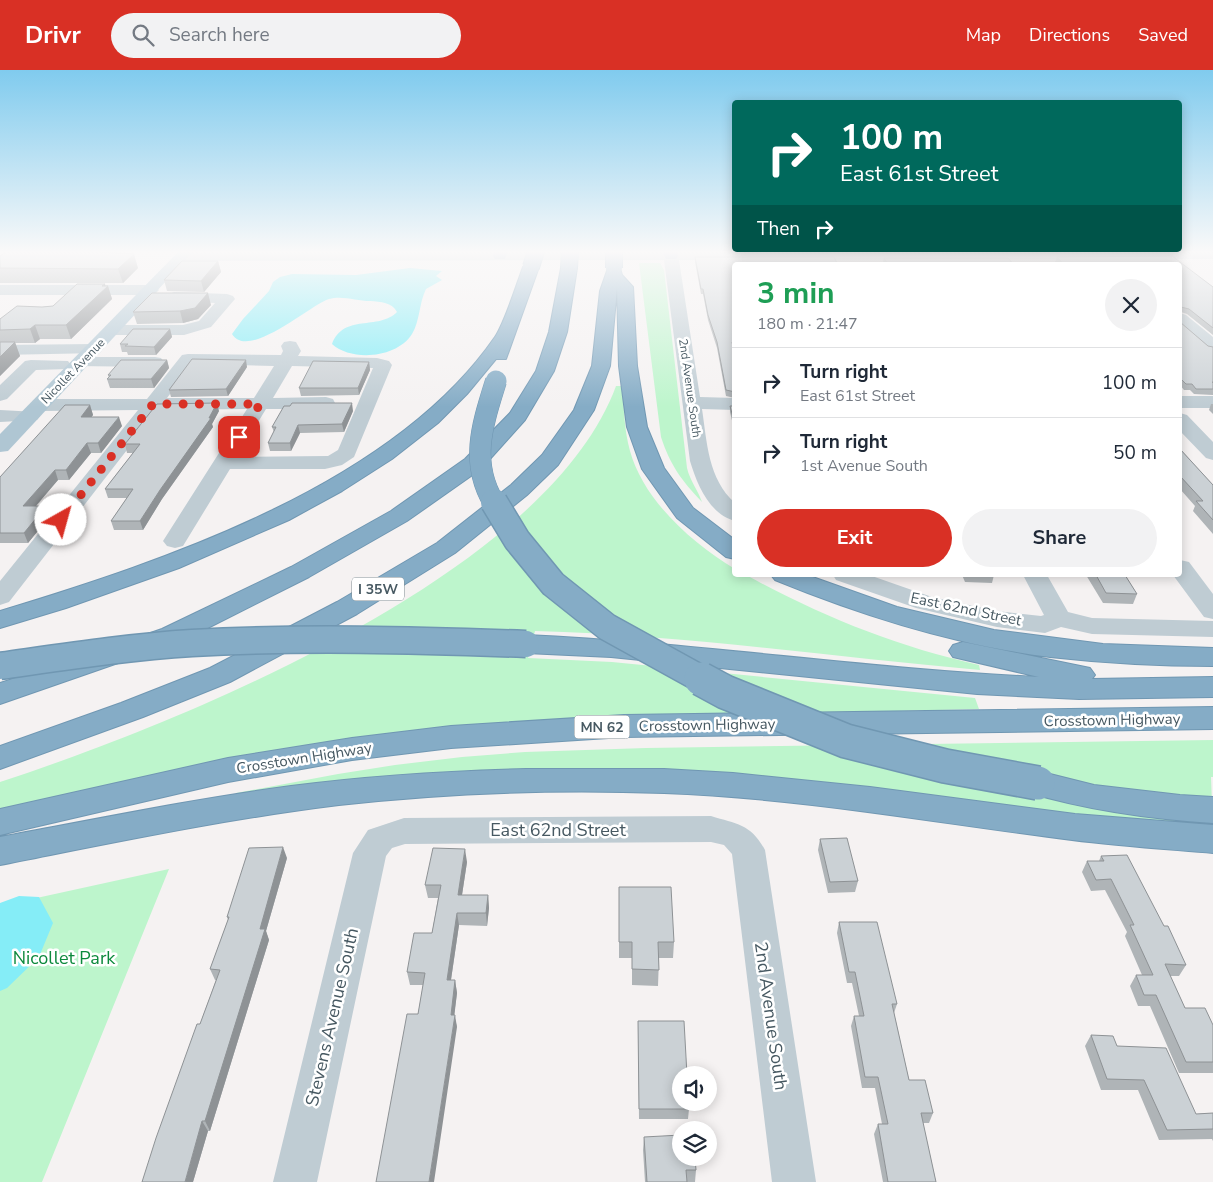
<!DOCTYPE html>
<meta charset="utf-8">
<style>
:root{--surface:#fff;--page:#f2f2f3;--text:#1f2937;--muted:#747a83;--line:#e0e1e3;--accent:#d93025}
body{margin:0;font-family:"Nunito Sans",sans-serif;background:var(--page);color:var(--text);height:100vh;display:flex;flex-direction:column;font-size:19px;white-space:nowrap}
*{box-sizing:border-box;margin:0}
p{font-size:16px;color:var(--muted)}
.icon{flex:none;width:28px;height:28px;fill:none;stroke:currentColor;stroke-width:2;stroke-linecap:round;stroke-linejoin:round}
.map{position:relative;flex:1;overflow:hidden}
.sheet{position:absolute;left:732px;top:192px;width:450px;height:315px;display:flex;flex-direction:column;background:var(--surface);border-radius:5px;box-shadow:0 2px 12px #0003}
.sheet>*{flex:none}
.top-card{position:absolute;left:732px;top:30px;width:450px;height:152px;border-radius:5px;box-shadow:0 2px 12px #0003;background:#00695c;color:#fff;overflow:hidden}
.buttons{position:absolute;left:672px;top:996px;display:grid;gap:10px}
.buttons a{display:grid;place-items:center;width:45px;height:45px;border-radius:50%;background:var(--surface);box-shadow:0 2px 12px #0003;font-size:25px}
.pin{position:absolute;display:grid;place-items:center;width:42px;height:42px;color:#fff;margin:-21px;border-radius:10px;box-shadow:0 2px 8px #0006}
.me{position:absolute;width:55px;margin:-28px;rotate:38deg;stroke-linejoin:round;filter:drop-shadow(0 0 4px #0008)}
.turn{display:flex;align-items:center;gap:18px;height:105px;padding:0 25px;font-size:22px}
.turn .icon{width:65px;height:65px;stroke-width:2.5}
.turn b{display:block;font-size:35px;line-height:42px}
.then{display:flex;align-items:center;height:48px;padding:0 25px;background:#0003;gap:10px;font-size:19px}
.round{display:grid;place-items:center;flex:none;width:52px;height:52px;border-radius:26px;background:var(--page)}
.overview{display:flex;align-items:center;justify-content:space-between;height:85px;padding:0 25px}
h1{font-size:30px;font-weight:700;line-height:38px;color:#1e9e55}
.button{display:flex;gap:10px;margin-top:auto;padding:10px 25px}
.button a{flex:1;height:58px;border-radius:30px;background:var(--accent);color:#fff;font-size:20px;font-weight:700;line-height:58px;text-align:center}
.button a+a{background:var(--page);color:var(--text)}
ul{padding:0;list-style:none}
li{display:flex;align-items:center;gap:15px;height:70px;padding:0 25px;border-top:1px solid var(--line)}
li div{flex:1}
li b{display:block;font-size:19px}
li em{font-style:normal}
header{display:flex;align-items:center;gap:30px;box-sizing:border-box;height:70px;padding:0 25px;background:var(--accent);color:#fff}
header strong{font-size:24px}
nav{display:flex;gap:28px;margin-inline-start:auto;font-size:18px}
.search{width:350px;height:45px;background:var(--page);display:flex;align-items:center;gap:12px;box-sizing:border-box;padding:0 18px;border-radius:28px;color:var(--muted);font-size:19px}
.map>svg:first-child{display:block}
</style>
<header>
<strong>Drivr</strong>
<div class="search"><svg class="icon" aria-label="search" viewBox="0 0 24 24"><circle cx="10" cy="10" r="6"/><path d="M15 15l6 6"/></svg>Search here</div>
<nav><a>Map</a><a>Directions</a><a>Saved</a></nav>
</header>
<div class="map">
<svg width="1213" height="1112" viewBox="0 0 1213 1112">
<rect width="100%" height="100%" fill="#f5f2f2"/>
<path fill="#bdf5cc" d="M639,193H660L664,200L687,398C690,411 698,420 702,432C682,411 670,395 661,367Z
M616,316H622C624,337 624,360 630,381C644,431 692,473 735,499V505H746C821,546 895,576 979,595L980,600C832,587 684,565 535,561L528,588L612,592L975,628L979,639L599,648L0,743V712C180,653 547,505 616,316Z
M1213,670V707H1211L1213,761L781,712L236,730V723L338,704L395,695L462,687L525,682L646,678Z
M169,799L42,1112H0V836Z"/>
<path fill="#85edf7" d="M410,198L442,201L436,206L442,210L426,219C419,233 420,251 412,264C397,288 352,292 332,274C344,243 378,261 397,242C392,232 381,232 370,231C357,231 342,225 329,229C310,235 248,291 232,264L243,249L269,221L273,212L280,207L292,204L356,205Z
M19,826L39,827L53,853L39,887L7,918L0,921V833Z"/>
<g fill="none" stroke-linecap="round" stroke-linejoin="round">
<g stroke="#7097b2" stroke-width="2">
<path id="highway" d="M494,181H508L505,189H495L493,186Z
M662,181H676L678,186L676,189H666Z
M531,192L536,194L539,197L506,289H496L467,324L438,353L392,389L342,421L289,450L179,498L66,538L0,558V541C165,491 393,415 495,267C505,252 516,216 523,197L526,194Z
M569,193L574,195L577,198L567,262L554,301L525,350L481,399L407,451L309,507L182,571L146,583L136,580L132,574L136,568L162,559L291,497L391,441L465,389L510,343L536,301L549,262L561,198L564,195Z
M614,193L619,195L622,205L633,217L637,296L647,357L664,398L693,438L735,470V489L726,487L677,448L642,399L627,357L619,296L617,218L610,296L594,340L558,395L527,425L455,483L357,544L230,612L143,647L0,699V676L121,633L210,598L337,532L437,473L511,415L542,385L574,340L592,296L600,221L609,195Z
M771,505H807L897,537L994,560L1103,574L1213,578V596C1158,596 1104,593 1050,587C955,575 863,546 775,510Z
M526,565C698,573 868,599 1039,607L953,587L949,581L953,575L963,572L1090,598L1095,605L1092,609L1213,607V627L1079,629L977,624L611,587L526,583L516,580L512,574L516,568Z
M108,578L118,581L122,587L118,593L0,634V613Z
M1213,637V659L624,667L451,678L352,690L228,712L0,765V739L228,688L352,668L451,656L624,645Z
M526,699H664L733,703L870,717L1075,744L1213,755V783C1166,779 1119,776 1072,770C936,753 801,728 664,723C556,719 446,723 339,735C225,749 112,773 0,795V767C97,749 194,729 291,716C369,706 447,701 526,699Z
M1038,701L1094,715L1180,725L1213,727V753C1150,749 1087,740 1026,722L1022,713L1026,704Z"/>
</g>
<path fill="#bfccd3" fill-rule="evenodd" d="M1213,181V189L679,190L700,327L735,328V340L702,339C707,372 708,409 735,433V451C709,444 697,414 690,391L664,190L182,191L177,190L175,187L177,184L182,183Z
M0,215H151L156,217L159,220L156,223L151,225H0Z
M174,222L227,224L233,226L235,229L211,257L184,265H112L106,264L104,260L106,256L112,255H183L199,251L215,233L169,230L166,227L169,224Z
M1180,243L1186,245L1213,267V281L1207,280L1180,256Z
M290,271L296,272L301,281L298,286L377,288L389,291L392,295L354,387L342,395L325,399H230L183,476L175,478L167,476L163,471L247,339L158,340L9,532L0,535V511L138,340L41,341L34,339L31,335L34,331L41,329H147L182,285L188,284L281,285L283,281L281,276L284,272ZM193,294L274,296L254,328H167ZM292,296L373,298L338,380L328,386L237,387L266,339H326L333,337L335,333L333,329L326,327L273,328Z
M94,274L100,275L103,279L100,283L0,285V275Z
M82,287H155L161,288L164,292L161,296L155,297L76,296L73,292L76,288Z
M31,290L68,291L71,295L68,299L36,300L7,329L0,331V315L25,291Z
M1180,326H1213V338H1180Z
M0,340L37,342L40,346L37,350L0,352Z
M1180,343L1187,345L1213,372V390L1206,388L1180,361Z
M1180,490L1189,492L1213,524V549L1204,547L1173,505H1180Z
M833,505H869L932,527L997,541L1041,546L1044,545L1023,505H1047L1068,542L1092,548L1213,551V567L1092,564L1061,557L1045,563L997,557L916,538L836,510Z
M711,746C737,754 751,754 765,780L816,1112H772L732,784L724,775L711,772L405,774L392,778L386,786L317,1112H273L353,783L368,760L404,748Z"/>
<path fill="#afc6d3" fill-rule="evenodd" d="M179,181H194L8,381L0,382V364Z"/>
<use href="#highway" fill="#85acc6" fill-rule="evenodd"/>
<g stroke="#7097b2" stroke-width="18" stroke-linecap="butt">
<path id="highway-bridge-far3" d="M614,181V198
M531,197L536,181
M569,198L570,181"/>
</g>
<g stroke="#7097b2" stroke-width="22" stroke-linecap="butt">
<path id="highway-bridge-far2" d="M494,433C469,392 483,353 496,311"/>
</g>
<g stroke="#7097b2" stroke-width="29" stroke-linecap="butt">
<path id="highway-bridge-far1" d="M494,432L517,470L553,514L607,557L703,610
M0,596C64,587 128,577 192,573C303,567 415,570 526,574"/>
</g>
<g stroke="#7097b2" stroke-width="36" stroke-linecap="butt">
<path id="highway-bridge" d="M701,609L725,622L846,671L945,696L1038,713"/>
</g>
<use href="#highway-bridge-far3" stroke="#85acc6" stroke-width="16"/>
<use href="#highway-bridge-far2" stroke="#85acc6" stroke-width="21"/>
<use href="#highway-bridge-far1" stroke="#85acc6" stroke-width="26"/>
<use href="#highway-bridge" stroke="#85acc6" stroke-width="33"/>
</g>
<path fill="#afb4b7" d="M106,183L138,198L123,213H0V186Z
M1172,186L1213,217V265L1187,244L1181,242L1180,252L1208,276L1213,277V325L1194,324L1190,320H1184L1180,315V195H1058L1055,192L1057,187Z
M695,187L735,195V278H733L735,286V328L726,326L717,278L708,250L703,224H701L695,192Z
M884,188L1014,195H885L883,191Z
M218,191L221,202L204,222L167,221L164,210Z
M108,216L112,229L71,269H40L35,273H15L20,286L0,306V249L42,237L53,236Z
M211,235L198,249L183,253L137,254L133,242Z
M170,259L172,267L156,285H128L127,282H122L120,274Z
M167,290L169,298L154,318H110L107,309L109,308L108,305Z
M369,292L370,300L359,325L301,326L299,318Z
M247,297L228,326L171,327L169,320Z
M1211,334H1213V344L1209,340Z
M90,335L93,345L91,347L122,356L101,383H91L69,410H58L36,436L50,446L28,473H0V407Z
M730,336H735V363L730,342Z
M219,341L212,354L213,357L162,429L143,460H114L111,451L127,428H108L105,419L133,383H127L125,374Z
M353,341L344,362L300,363L291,381H270L268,373L274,362L272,357Z
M1180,379L1213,415V464L1193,441L1195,436L1180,419Z
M81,441L83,446L72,462H66L64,457Z
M962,505H994L992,513L965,512Z
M1086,505H1125L1137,524L1133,534L1103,533Z
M820,769L858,811L855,822L828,823L818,780Z
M1101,786L1186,895L1179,906H1170L1185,938L1213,955V1003H1179L1150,936H1138L1130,916L1136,905H1142L1125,866L1127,862L1105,820L1091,821L1082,802L1087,791H1099Z
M287,788L266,861L269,870L210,1061H208L193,1112L200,954L216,910H215L210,899L228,850L227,847Z
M467,792L462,825H488L489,838L487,856L459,855L451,910H455L457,923L454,945L457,957L418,944L423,915H410L407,902L432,863L438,828H428L425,815Z
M619,817L674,872L673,888H659L658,916L632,915V888H619Z
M839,852L897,934L894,943L909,1010L933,1043L929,1053H923L936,1112H883L874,1064L878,1054H882L875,1018H862L851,956L854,946H859L852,913H847L837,863Z
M638,951L689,1039L688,1049H639Z
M1091,965L1117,976L1196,1044L1213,1043V1071L1212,1069L1159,1070L1138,1020H1101L1085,976Z
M644,1067L696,1100L695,1112H645L643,1080Z"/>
<path fill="#8e9295" d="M134,184L138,198L123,213L118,199Z
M218,191L221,202L204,222L201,211Z
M105,214L106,218L108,216L112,229L71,269L66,255Z
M208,223L211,235L198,249L183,253L180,241Z
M35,255L40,269L35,273L30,259Z
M170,259L172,267L156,285L154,277Z
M15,272L20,286L0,306V287Z
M167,290L169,298L154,318L151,309Z
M246,290L247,297L228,326L226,319Z
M369,292L370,300L359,325L358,318Z
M217,333L219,341L212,354L213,357L162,429L143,460L140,451L160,420L209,348Z
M352,333L353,341L344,362L342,354Z
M90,335L93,345L85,356L81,347Z
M119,347L122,356L101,383L98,373Z
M298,355L300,363L291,381L290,373Z
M87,373L91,383L69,410L66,400Z
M55,400L58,410L27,446L23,436Z
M46,436L50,446L28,473L24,463Z
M81,441L83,446L72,462L70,457Z
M283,777L287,788L266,861L269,870L210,1061L205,1051Z
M465,779L467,792L460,838L458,825Z
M488,825L489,838L487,856L486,843Z
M457,843L459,855L449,923L447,910Z
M455,910L457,923L453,957L451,945Z
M455,945L457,957L434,1112H429Z
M202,1051L208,1061L193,1112H185Z"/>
<path fill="#cbd1d5" stroke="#8e9295" d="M7,181H102L100,182L134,184L118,199L0,198V186Z
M1172,186L1213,217V258L1189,239L1181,237L1180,252L1208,276L1213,277V312H1212L1213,313V319H1196L1192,314H1186L1180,308V195H1064L1057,187Z
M695,187H834L838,195H735V272H732L735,286V322L726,320L717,272L708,245L703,219H701Z
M884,188H1008L1014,195H888Z
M182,191H218L201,211L164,210Z
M77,214H105L102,216H108L66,255H35L30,259L0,260V249L17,236L42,237L53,236Z
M152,223H208L195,238L180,241L133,242Z
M133,259H170L154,277L125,276L128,274H120Z
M0,272H15L0,287Z
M192,289L246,290L226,319L169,320Z
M121,290H167L151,309H107L111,305H108Z
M313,291L369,292L358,318H299Z
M217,333L209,348H211L160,420L140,451H111L133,419H105L140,374H125L157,334Z
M292,333H352L342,354L298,355L290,373H268L276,357H272L284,336H290Z
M65,335H90L81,347H119L98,373H87L66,400H55L23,436H46L24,463H0V407Z
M730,336H735V355Z
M1180,379L1213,415V450L1196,431H1203L1180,406Z
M76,441H81L70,457H64Z
M1096,505H1125L1137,524L1106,523Z
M847,768L858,811L830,812L820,769Z
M283,777L260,859H265L205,1051H202L185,1112H142L156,1068L197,954H200L220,900L210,899L229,847H227L249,778Z
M433,778L465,779L458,825H488L486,843H457L447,910H455L451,945H455L429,1112H376L407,944H418L425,903L407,902L414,863H432L441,815H425Z
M1127,785L1164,856H1168L1186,895L1165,894L1185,938H1205L1213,955V992H1186L1156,925H1144L1136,905H1153L1130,855H1134L1111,809L1096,810L1087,791H1104L1101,786Z
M619,817H671L674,872H658L659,900L632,899V872H619Z
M839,852H877L897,934H892L909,1010H925L933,1043H921L936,1112H888L878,1054H888L878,1007H865L854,946H864L855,902H849Z
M638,951H684L687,1005H681V1032H689V1039H639Z
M1091,965L1113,966L1117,976L1166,978L1196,1044L1213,1043V1059L1167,1060L1144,1010L1107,1009Z
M681,1065V1088H695L696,1100H686L687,1112H647L644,1067Z"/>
<linearGradient id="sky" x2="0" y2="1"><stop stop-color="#80cbee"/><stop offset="0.54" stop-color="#faf9f9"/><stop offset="1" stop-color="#faf9f9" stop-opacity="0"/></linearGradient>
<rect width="1213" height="337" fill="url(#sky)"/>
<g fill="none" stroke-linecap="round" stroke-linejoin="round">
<path stroke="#d93025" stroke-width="9" stroke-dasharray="0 16.2" d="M61,450L153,334H260L239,367"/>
</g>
<g text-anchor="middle" stroke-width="5" stroke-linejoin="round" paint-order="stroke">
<g font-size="12" fill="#475962" stroke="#fff">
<text transform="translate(73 301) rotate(-46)" y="4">Nicollet Avenue</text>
<text transform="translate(690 318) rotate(82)" y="4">2nd Avenue South</text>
</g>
<g fill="#fff" stroke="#7e8b91" stroke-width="1">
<rect x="352" y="507.5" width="52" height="23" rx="4"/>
<rect x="574.5" y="645.5" width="55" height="23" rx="4"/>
</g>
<g font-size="14" font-weight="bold" fill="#475962">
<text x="378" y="524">I 35W</text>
<text x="602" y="662">MN 62</text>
</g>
<g font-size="15" fill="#475962" stroke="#fff">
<text transform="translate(966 539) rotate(12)" y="5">East 62nd Street</text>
<text transform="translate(1112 650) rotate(-1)" y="5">Crosstown Highway</text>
<text transform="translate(707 655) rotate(-1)" y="5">Crosstown Highway</text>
<text transform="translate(304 688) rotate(-9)" y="5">Crosstown Highway</text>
</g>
<g font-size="18" fill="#475962" stroke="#fff">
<text x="558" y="766">East 62nd Street</text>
<text transform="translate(771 946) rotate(82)" y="6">2nd Avenue South</text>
<text transform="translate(332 947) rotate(-77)" y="6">Stevens Avenue South</text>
</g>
<g font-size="18" fill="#0c893c" stroke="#fff">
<text x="64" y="894">Nicollet Park</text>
</g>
</g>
</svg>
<div class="buttons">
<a><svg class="icon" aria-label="sound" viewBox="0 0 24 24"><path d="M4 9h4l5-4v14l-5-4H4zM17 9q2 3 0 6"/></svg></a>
<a><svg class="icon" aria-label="layers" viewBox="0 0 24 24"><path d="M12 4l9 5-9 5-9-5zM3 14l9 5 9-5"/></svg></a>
</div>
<div class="pin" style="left:239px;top:367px;background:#d93025"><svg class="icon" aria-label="arrive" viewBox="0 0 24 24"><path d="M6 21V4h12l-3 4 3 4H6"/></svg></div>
<svg class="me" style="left:61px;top:450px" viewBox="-20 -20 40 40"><circle r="19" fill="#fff"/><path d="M0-13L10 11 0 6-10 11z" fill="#d93025"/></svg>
<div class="top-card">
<div class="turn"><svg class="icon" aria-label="right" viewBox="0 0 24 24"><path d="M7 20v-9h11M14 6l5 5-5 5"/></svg><div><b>100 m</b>East 61st Street</div></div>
<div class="then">Then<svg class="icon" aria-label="right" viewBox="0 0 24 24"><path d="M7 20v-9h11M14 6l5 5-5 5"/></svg></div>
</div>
<section class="sheet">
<div class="overview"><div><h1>3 min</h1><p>180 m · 21:47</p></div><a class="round"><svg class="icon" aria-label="close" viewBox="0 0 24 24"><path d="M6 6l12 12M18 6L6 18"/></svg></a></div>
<ul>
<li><svg class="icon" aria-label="right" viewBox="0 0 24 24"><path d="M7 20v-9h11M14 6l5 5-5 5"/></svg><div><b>Turn right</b><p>East 61st Street</p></div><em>100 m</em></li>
<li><svg class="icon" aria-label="right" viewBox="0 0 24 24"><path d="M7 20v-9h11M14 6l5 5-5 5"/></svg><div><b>Turn right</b><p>1st Avenue South</p></div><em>50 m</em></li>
</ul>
<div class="button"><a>Exit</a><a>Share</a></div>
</section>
</div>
